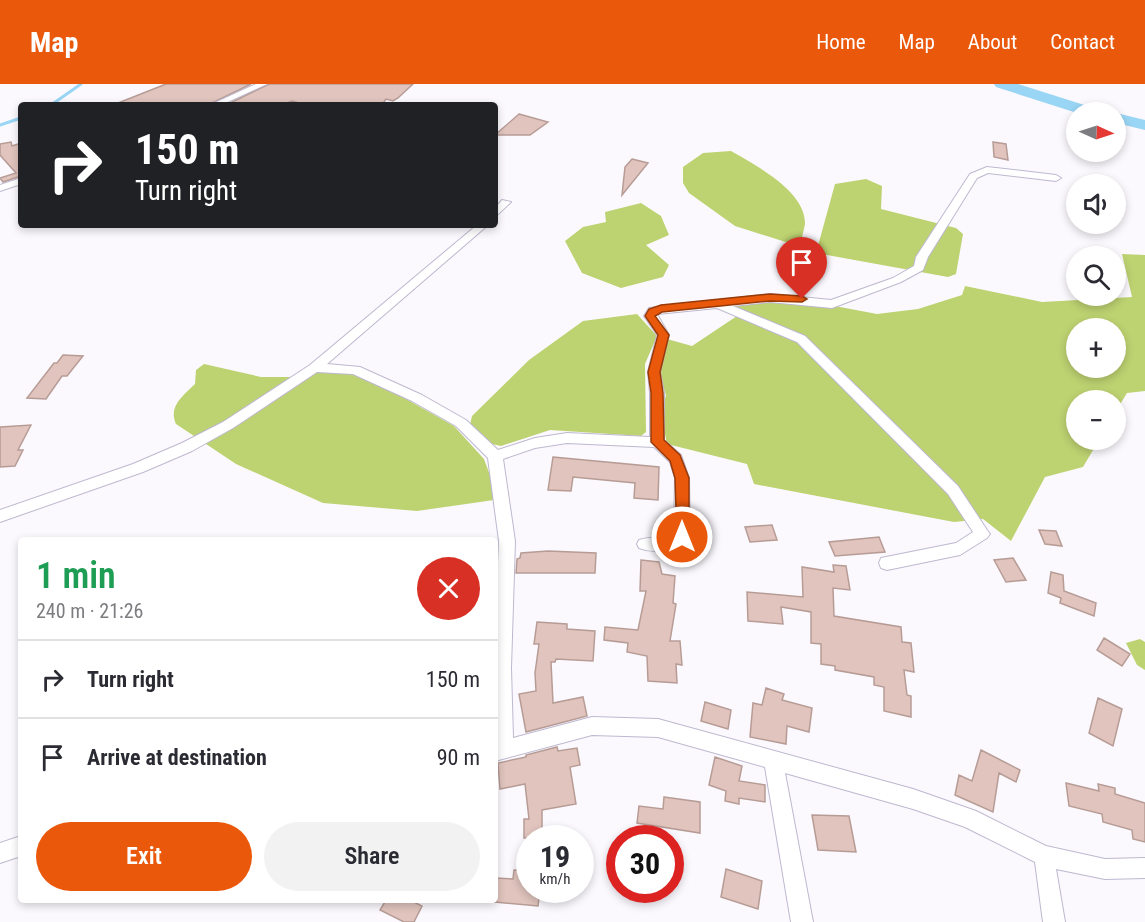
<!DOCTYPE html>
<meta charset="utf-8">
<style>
:root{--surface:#fff;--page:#f2f2f3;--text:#2b2b33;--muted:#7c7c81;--line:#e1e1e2;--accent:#ea580c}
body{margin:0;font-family:"Roboto Condensed",sans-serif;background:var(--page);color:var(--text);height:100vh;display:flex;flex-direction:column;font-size:22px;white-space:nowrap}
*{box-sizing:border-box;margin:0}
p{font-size:20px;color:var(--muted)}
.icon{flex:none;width:33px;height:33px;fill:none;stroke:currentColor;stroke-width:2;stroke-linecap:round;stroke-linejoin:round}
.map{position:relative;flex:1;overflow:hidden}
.side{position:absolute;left:18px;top:453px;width:480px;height:366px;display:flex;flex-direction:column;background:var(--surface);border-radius:6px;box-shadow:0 3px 9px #0003}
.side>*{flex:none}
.banner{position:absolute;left:18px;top:18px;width:480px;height:126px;border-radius:6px;box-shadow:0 3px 9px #0003;background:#202124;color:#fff;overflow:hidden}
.needle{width:39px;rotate:93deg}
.controls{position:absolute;left:1066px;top:18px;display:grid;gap:12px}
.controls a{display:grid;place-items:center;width:60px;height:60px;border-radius:50%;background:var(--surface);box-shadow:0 3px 9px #0003;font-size:30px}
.speed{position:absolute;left:516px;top:741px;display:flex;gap:12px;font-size:30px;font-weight:700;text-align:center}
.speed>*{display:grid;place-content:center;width:78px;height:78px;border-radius:50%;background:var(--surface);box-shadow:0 3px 9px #0003;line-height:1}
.speed small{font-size:15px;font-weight:400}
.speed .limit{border:9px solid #d22;background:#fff;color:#111}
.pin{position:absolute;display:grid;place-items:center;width:51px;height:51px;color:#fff;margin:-62px -26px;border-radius:50% 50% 50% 0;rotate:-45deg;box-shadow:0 0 6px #0007}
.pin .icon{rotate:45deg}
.me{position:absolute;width:66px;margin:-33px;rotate:0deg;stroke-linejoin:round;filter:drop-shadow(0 0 4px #0008)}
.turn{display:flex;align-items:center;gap:21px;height:126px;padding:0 18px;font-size:27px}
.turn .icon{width:78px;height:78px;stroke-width:2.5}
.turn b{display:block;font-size:42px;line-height:51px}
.round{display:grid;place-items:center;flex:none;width:63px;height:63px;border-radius:32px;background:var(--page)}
.summary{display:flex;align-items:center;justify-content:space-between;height:102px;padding:0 18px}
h1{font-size:36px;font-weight:600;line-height:45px;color:#1e9e55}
.cta{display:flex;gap:12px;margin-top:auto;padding:12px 18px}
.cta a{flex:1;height:69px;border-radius:36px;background:var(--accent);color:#fff;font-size:24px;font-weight:600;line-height:69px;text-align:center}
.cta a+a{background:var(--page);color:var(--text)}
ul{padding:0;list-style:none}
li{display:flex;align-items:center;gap:18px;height:78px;padding:0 18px;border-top:2px solid var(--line)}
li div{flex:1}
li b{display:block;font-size:22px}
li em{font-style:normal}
header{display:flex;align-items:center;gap:36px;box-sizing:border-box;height:84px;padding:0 30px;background:var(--accent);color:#fff}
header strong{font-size:28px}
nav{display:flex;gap:33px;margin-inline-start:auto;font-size:21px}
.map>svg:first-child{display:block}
</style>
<header>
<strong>Map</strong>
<nav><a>Home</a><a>Map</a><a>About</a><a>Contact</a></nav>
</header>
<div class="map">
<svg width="1145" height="838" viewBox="0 0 1145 838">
<rect width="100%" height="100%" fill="#fbf9fe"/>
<path fill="#bdd271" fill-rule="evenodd" d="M731,67C755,81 806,107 805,140C804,146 802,152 801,158L792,160L735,142L689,109L683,99V83L703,69Z
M866,95L882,102L881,125L956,144L963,150L956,190L948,193L816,169L835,100Z
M641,119L661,132L669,151L646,161L669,181L663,193L621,204L582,189L565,157L583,143L606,138L605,128Z
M1122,170L1145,171V307L1127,309L1116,327V316H1077V356H1099L1083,383L1045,393L1011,457L983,435L954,438L754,400L747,380L667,360L661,330L666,311L659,291L667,255L692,262L740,230L721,219L756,217L819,219L877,230L918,225L962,211L965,202L1042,218L1132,213ZM1077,244H1116V284H1077Z
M637,230L657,252L645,280L646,348L641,352L550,346L501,362L492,360L470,341L472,332L529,276L583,237Z
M204,280L261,293H295L307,287L360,289L454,342L484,375L491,394L494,416L417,427L323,419L236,380L176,340C168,322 183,312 195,300L196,286Z
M1140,555L1145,558V586L1137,581L1126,559Z"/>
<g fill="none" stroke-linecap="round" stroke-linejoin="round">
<path stroke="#99d5f4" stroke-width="3" d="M51,21L81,0
M0,41L21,34"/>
<path fill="#99d5f4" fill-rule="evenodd" d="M994,0H1018L1097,25L1099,28L1077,29L996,3Z
M1116,29L1145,36V46L1116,39Z"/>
</g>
<path fill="#e0c4bd" stroke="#b79c96" stroke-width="1.5" d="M166,0H251L208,21H113Z
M269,0H413L398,14L393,17L386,15L382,21H306L292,17L282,21H226Z
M519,30L548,38L530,51H495Z
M11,58L12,62L21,59V92L3,98L0,94L16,89L0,71V60Z
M993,58L1006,60L1008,76L994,73Z
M632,75L648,79L622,111L625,83Z
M63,271L83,272L67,292H62L46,315L27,314L54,279H57Z
M31,341L18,366H23L15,382L0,383V343Z
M553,373L659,383L658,416L634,414L635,399L573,393L571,407L548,406Z
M772,441L777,456L750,458L745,443Z
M1039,446L1056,447L1062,462L1045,460Z
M879,453L885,468L835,472L829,458Z
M548,467L596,469L595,489H516L517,475L520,474L521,469Z
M1013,474L1026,496L1006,498L994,476Z
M641,476L659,478L662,490L675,492L673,519L676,520L670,557H680L682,581L676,580L677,599L648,597L647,572L627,568L628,559L604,556L605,543L638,546L646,507H640Z
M833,481L846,482L850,506L833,504L834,532L901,543L902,558L911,559L914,588L904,586L907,611L911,612V633L884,627V603L874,601V593L835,586V582L821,580V560L811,559V528L781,523L783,540L748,537L747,508L803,513L802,483L834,488Z
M1051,488L1063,491L1064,507L1096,519L1094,532L1060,519L1061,514L1048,509Z
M537,538L567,540V545L595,547L593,577L556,575L555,578H551L553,619L583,613L587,632L526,648L519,610L536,607L535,589L539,560H534Z
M1104,554L1130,570L1122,582L1097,566Z
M766,604L784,610L782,616L812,624L809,648L787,642L786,660L750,653L753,619L762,621Z
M1098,614L1122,625L1113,662L1089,649Z
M705,618L731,626L728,645L701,637Z
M557,663L558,667L577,664L580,681L570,683L576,720L542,726V754H524V735H529L525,700L500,705L498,679L526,673V671Z
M981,666L1020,686L1016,698L999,689L993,728L955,711L959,691L972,697Z
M715,673L742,682L739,697L765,701V718L739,714V720L725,717L726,707L709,701Z
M1066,699L1099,707L1098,700L1115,704V710L1145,719V758L1133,755L1132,746L1103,738L1102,730L1069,722Z
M664,713L700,718V749L637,739L639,722L663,725Z
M812,731L849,732L856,768L818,766Z
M726,785L762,797L758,825L721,813Z
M514,786L530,787V806H540L538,822L495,818V794L513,795Z
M386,816H410L422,822L414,838H404L380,826Z"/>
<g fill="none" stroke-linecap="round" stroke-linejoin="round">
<g stroke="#beb8cf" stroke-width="2">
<path id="minor" d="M256,0H267L221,21H210Z
M987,83L1056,91L1061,94L1056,97L988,89L977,94L928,173L923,186L901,198L832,224L770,218L733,222L805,252L958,402L987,446L990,450L987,454L960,471L887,486L881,484L879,479L881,474L956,459L973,448L948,410L797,258L717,224L657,230L669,251L660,288L664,309V356L681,371L689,394L690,453L687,457C671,464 657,471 639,464L637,460L639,456C651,452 662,455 674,450L675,394L670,378L654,363L567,359L535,364L503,375L515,457L511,584L513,654L592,633L658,635L913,705L976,727L1046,762L1105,775L1145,774V794L1105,795L1056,785L1065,838H1043L1035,778L965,743L913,725L785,689L813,838H791L765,683L658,653L592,651L495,677V545L499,457L488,374L456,342L412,317L353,290L317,288L233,344L192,367L143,388L0,438V426L133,380L182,359L223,338L310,281L477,141H488L327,280L360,283L422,311L466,336L498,366L535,354L567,349L650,353V309L648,288L657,251L644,232L649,224L770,210L831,216L893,194L914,182L916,173L970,90Z
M21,94V100L0,107V101Z
M502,116L511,118L495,133V124Z
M21,752V772L0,779V759Z"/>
</g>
<use href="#minor" fill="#fff" fill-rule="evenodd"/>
</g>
<path fill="#ea580c" stroke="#983908" stroke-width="1.5" d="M770,210L802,212L807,215L802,218L770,217L662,228L655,232L669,251L660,288L663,309L664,356L680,371L689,394V453L682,458L677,457L675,394L670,377L651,358V309L648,288L658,251L645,232L649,225L661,221Z"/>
</svg>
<div class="controls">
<a><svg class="needle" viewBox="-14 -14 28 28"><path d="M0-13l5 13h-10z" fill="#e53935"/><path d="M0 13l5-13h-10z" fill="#7c7c81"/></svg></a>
<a><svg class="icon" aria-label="sound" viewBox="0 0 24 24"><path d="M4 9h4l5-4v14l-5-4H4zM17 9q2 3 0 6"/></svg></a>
<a><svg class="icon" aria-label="search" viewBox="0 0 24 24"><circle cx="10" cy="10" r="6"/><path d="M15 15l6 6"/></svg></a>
<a>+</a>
<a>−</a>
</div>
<div class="speed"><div>19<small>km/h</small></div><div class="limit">30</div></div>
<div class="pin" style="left:802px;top:215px;background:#d93025"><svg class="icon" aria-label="arrive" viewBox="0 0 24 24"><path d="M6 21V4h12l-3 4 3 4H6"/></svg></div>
<svg class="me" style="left:682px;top:453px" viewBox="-20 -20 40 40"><circle r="17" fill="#ea580c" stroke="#fff" stroke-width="3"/><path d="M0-11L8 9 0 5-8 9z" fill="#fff"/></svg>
<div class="banner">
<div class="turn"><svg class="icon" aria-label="right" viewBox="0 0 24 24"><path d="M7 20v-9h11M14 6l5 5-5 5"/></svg><div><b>150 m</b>Turn right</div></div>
</div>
<section class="side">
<div class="summary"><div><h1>1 min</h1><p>240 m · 21:26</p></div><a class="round" style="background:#d93025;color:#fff"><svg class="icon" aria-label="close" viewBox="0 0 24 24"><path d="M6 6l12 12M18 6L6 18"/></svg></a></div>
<ul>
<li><svg class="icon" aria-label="right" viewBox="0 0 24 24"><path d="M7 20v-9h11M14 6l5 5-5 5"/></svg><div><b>Turn right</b></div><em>150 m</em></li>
<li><svg class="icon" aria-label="arrive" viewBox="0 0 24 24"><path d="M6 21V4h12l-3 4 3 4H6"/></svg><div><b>Arrive at destination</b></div><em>90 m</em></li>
</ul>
<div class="cta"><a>Exit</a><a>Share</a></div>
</section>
</div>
